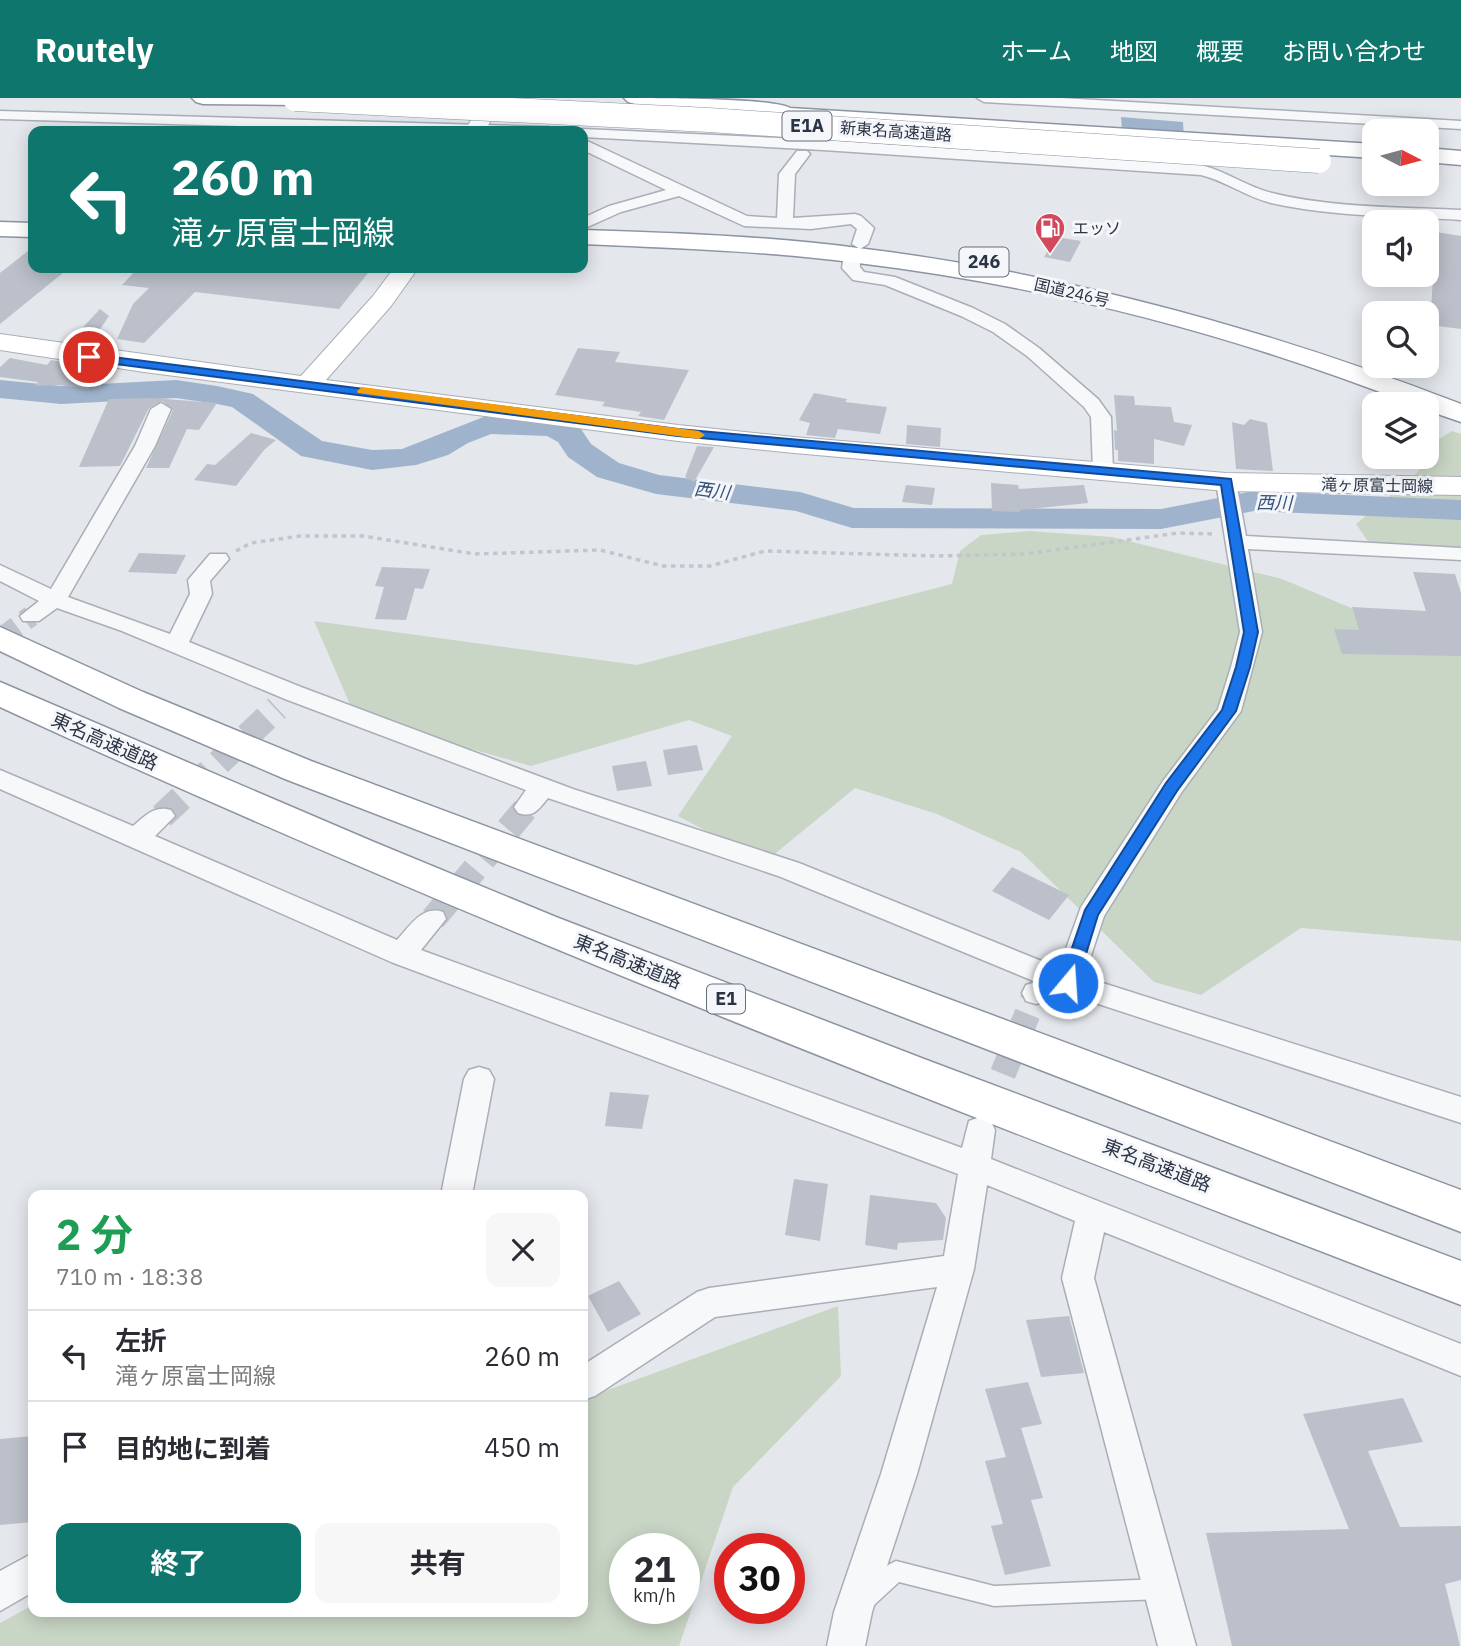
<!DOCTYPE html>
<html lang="ja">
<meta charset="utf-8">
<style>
:root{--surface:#fff;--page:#f7f7f7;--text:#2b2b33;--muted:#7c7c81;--line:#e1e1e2;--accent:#0f766e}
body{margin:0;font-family:"IBM Plex Sans","Noto Sans JP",sans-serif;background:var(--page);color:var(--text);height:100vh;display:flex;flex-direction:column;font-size:26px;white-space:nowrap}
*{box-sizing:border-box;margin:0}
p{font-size:23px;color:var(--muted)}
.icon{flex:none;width:38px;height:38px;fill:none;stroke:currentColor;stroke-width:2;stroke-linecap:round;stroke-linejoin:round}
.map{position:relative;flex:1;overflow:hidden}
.drawer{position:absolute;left:28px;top:1092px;width:560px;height:427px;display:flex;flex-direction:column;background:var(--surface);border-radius:14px;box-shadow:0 4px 18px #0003}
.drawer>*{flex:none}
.hud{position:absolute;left:28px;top:28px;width:560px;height:147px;border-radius:14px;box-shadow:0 4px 18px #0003;background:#0f766e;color:#fff;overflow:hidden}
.needle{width:46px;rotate:96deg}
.buttons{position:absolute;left:1362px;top:21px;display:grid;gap:14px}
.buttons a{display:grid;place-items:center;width:77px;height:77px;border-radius:14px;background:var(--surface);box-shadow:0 4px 18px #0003;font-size:35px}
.speed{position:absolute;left:609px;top:1435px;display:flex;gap:14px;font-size:35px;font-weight:700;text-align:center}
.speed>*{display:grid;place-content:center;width:91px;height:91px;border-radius:50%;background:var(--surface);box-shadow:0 4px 18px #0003;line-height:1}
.speed small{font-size:18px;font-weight:400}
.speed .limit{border:10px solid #d22;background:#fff;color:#111}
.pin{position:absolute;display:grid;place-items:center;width:60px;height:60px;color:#fff;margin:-30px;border:4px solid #fff;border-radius:50%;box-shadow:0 2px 7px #0007}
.me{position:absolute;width:77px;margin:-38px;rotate:18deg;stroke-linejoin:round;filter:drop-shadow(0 0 5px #0008)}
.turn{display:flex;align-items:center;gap:24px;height:147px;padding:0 28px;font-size:32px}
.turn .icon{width:91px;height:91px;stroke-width:2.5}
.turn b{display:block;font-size:49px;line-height:60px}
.round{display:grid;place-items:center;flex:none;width:74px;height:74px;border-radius:14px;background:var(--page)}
.headline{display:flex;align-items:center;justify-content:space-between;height:119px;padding:0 28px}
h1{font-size:42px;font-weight:700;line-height:52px;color:#1e9e55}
.action{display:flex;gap:14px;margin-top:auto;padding:14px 28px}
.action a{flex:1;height:80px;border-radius:14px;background:var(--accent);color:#fff;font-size:28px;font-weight:700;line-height:80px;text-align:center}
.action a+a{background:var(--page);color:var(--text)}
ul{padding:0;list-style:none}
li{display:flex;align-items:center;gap:21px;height:91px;padding:0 28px;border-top:2px solid var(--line)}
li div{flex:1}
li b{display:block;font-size:26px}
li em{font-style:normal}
header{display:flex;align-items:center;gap:42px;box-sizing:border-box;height:98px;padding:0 35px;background:var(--accent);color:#fff}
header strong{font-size:33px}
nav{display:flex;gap:38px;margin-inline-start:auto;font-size:24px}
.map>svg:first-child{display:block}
</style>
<header>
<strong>Routely</strong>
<nav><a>ホーム</a><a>地図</a><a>概要</a><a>お問い合わせ</a></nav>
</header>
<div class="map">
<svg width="1461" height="1548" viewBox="0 0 1461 1548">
<rect width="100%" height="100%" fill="#e4e7ec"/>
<path fill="#c9d6c5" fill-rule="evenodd" d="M1452,333L1461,336V459L1378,458L1356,426L1418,374L1436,343Z
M1030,433L1112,439L1282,481L1461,556V843L1301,830L1201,897L1154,884L1021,754L937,716L855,690L765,764L678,718L732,638L689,622L531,668L355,618L314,523L637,567L952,486L960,453L981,437Z
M838,1208L841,1278L733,1389L679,1548H0V1525L33,1507V1514H583V1301ZM625,1451H684V1510H625Z"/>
<path fill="#9fb4cc" d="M1121,19L1183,24L1185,59L1122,32Z"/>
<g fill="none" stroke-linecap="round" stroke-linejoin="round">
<path fill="#9fb4cc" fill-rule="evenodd" d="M0,282L61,288L176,282L217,288L253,296L322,343L372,352L402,351L486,318L507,316L555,320L581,331L591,346L619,365L659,377L800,394L854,410L1161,411L1254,393L1461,402V422L1254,413L1161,431L852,430L796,413L656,396L597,379L568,359L558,344L547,338L491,336L468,345L448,357L416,367L372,372L301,358L232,309L217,306L176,300L61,306L0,300Z"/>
</g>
<path fill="#bbc0ca" d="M1436,134L1461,138V231L1430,227Z
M1056,139L1081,143L1070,164L1044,159Z
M33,149V170H69L0,226V175Z
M138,170H372L339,211L195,194L144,245L117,241L133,206L149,190L122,187Z
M100,211L109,218L90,246L70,243Z
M578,250L620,254L615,264L689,272L664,322L638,318L641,314L602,308L605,304L555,297Z
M10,260L47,267L51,262L75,266L71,272L92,276L89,291L60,287L35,288L38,284L0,279V269Z
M814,295L847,301L845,304L887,309L880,336L838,331L835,340L806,337L810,325L799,322Z
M1114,297L1134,298L1135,307L1171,309L1174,324L1192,327L1184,348L1154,341V366L1118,363V352H1115L1114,332L1117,333Z
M152,300L217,305L199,332L187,331L169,370H146L173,312L162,303L149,310L120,368L79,369L109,301Z
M1250,321L1267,325L1273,373L1236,371L1232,324L1244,327Z
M907,327L941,330L940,349L906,346Z
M251,335L276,342L264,352L236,388L194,382L207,366L215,367Z
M697,348L714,349L694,384L685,379Z
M991,385L1018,387L1019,391L1084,387L1088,405L1020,412V414L992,413Z
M906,387L935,390L932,407L902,404Z
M139,455L186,457L176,476L128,474Z
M382,469L430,471L423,491L415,490L406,522L375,521L384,489L375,488Z
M1413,474L1455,476L1461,495V558L1342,556L1334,531L1359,532L1352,509L1426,513Z
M697,647L703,672L668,677L663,652Z
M646,663L652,688L617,693L612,668Z
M1012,769L1069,797L1049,822L992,793Z
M610,994L649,997L642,1031L605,1028Z
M794,1081L828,1086L820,1143L785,1137Z
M870,1097L936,1105L946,1120L943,1142L898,1145L897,1152L865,1147Z
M619,1183L641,1216L608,1234L588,1198Z
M1069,1218L1084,1275L1041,1279L1026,1222Z
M1028,1284L1042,1326L1021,1330L1043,1400L1031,1402L1051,1468L1005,1477L991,1428L1003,1426L985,1363L1006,1359L985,1291Z
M1403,1300L1423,1344L1368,1353L1400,1429L1461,1428V1482L1445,1486L1460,1548H1232L1206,1435L1349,1431L1303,1316Z
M33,1338V1424L0,1427V1341Z"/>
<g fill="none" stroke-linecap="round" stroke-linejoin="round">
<path stroke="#bfc3cb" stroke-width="21" stroke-dasharray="21 10" stroke-linecap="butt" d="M0,541L31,518"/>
<path stroke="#bfc3cb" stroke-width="26" stroke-dasharray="26 13" stroke-linecap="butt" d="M162,718L277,610
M433,821L527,709
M988,1012L1036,895"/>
<path stroke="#bfc3cb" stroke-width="34" stroke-dasharray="34 17" stroke-linecap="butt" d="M985,1020L989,1010"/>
<g stroke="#a9aeb7" stroke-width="3">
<path id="lane" d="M896,1463L994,1488L1160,1481L1167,1484L1170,1491L1167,1498L1160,1501L994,1508L899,1484L874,1507L867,1510L860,1507L857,1500C863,1486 882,1469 896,1463Z"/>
</g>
<g stroke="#a9aeb7" stroke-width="3">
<path id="street" d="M977,0H1061L1461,23V31L984,4Z
M0,13L549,29L556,33H405L0,21Z
M583,31L823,42L1201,67C1226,73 1247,89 1272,95C1333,110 1398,109 1461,112V122C1398,118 1334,119 1271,105C1246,99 1226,83 1201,77L823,52L583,39V33H577Z
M583,41L747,118L777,120L779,76L797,53H807L810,56L795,76L793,120L855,116L861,118L874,130L868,146L860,151L852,146L857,131L851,126L811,131L744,128L679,98L621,114L583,131V120L609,108L666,92L583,52Z
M852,152L860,157V169L864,174L895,179L973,210L1005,226L1039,250L1098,301L1111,319L1113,373L1110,377H1096L1093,373L1091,319L1084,309L1027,258L993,234L961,218L885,187L853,182L842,170L844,157Z
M161,305L171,311L155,348L68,499L170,536L190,496L188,482L210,456H226L229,461L210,483L212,496L189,544L301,589L573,691L799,765L1059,870L1081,809L1163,683L1218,611L1231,569L1240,534L1216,384L1219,380H1233L1236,384L1246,438L1461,450V462L1248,451L1262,534L1241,613L1181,695L1104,818L1084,879L1461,999V1025L1068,896L1036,906L1026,903L1022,895L1026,887L1036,884L781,779L548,700C538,712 534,720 518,715L514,709L526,692L285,601L122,533L57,510L39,523H23L20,518L39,503L0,483V467L51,491L135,348L151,311Z
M0,672L133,728C145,718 154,707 171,712L175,718L155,738L397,842C410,828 422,807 443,814L446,821L421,852L962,1050L969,1023L980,1019L991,1023L995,1032L991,1061L1461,1246V1278L1104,1134L1094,1180L1196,1548H1158L1062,1180L1075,1123L987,1087L974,1171L917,1376L872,1514L865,1548H827L834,1514L881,1376L937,1189L715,1219L595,1298L583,1302V1267L697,1194L709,1190L944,1158L958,1076L391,864L0,691Z
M479,969L489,972L494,981L472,1097H441L464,981L469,972Z
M33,1455V1494L0,1513V1473Z"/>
</g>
<g stroke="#a9aeb7" stroke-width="2">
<path id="secondary" d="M483,0H503L485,33H465Z
M394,170H418L391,208L326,282L678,327L794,339L1226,375L1461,379V397L1226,393L794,355L678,343L144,274L0,252V236L301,278L373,198Z"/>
</g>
<g stroke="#8b94a3" stroke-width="3">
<path id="highway" d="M192,0H305L306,1L302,5L295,7L203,6L196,4Z
M624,0C651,0 775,0 790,10L1374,46V60L754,20L744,15L635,6L628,4Z
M1426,50L1461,53V67L1426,64Z
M0,124L33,125V139L0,138Z
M583,132C675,135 767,138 858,150C1065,175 1266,231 1461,306V324L1426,312V306H1411C1233,236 1047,188 858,165C767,153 675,150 583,146Z
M0,529L143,594L311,663L1461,1092V1134L285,681L119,610L0,553Z
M0,584L374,744L556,819L924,961L1461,1163V1207C969,1019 478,829 0,609Z"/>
</g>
<path stroke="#c2c5cb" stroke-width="3.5" stroke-dasharray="4.5 4.5" stroke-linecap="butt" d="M236,453L251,445L300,438H363L475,456L600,452L663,468H710L765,453L936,458L1025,456L1178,435L1215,436"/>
<use href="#lane" fill="#f7f8fa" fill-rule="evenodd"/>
<use href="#street" fill="#f7f8fa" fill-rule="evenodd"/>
<use href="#secondary" fill="#fff" fill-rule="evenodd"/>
<use href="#highway" fill="#fff" fill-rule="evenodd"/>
<g stroke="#8b94a3" stroke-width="25" stroke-linecap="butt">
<path id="highway-bridge" d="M295,1L709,22L1319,63"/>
</g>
<use href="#highway-bridge" stroke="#fff" stroke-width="24"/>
</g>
<path fill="#1a73e8" stroke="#114b97" stroke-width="2" d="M89,256L678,331L1231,381L1258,534L1250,569L1236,613L1177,693L1098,817L1077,885L1074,890H1062L1060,885L1085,812L1166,685L1222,612L1236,569L1244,534L1221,387L678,338L85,262V257Z"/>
<path fill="#f59e0b" d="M362,289L699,333L705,337L699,341L358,295L357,293Z"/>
<defs>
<g id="fuel-pin" transform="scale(1.575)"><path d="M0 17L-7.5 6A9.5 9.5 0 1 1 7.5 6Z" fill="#d1495b" stroke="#f4f6f9"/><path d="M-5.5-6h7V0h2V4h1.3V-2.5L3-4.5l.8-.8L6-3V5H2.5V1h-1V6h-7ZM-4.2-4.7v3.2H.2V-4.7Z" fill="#fff"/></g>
</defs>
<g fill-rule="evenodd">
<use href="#fuel-pin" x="1050" y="130"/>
</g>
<g text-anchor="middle" stroke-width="6" stroke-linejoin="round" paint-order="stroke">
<g font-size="16" fill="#2b3445" stroke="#f4f6f9">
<text transform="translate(896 33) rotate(4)" y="6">新東名高速道路</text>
<text transform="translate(1072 194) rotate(13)" y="6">国道246号</text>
<text transform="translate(1377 387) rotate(1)" y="6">滝ヶ原富士岡線</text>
</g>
<g font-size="16" fill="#2b3445" stroke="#f4f6f9" text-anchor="start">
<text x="1073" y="136">エッソ</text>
</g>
<g fill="#f4f6f9" stroke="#676e7b" stroke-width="2">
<rect x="782.5" y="13.5" width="49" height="29" rx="5"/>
<rect x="959.5" y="149.5" width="49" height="29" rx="5"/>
<rect x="707" y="886.5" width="38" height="29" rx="5"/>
</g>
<g font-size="18" font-weight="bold" fill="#2b3445">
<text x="807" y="34">E1A</text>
<text x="984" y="170">246</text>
<text x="726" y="907">E1</text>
</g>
<g font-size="18" font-style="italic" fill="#34527a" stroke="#f4f6f9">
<text transform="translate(712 393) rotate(7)" y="6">西川</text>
<text transform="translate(1274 405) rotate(1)" y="6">西川</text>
</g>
<g font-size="19" fill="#2b3445" stroke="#f4f6f9">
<text transform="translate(105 643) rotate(24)" y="7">東名高速道路</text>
<text transform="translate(628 863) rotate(22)" y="7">東名高速道路</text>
<text transform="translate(1157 1067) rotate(21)" y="7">東名高速道路</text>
</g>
</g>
</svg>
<div class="buttons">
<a><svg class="needle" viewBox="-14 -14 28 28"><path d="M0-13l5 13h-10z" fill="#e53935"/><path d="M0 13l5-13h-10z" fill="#7c7c81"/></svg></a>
<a><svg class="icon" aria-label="sound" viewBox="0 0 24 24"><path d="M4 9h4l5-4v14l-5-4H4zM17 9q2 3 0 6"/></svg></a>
<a><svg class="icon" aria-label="search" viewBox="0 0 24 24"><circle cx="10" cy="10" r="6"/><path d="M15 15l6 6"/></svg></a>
<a><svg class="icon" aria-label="layers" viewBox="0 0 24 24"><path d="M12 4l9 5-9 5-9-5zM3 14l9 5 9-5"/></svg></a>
</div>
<div class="speed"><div>21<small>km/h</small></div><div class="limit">30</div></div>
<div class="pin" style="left:89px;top:259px;background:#d93025"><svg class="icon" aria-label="arrive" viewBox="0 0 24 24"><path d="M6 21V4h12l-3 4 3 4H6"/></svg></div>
<svg class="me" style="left:1068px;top:885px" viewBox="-20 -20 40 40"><circle r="17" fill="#1a73e8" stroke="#fff" stroke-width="3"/><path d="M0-11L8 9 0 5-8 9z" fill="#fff"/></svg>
<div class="hud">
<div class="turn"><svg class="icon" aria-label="left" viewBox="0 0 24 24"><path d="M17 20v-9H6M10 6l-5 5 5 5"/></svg><div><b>260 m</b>滝ヶ原富士岡線</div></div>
</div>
<section class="drawer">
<div class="headline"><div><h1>2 分</h1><p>710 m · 18:38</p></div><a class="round"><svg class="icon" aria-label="close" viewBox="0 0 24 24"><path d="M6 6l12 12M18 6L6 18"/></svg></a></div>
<ul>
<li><svg class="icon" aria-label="left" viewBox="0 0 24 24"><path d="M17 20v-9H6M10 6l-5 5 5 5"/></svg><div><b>左折</b><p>滝ヶ原富士岡線</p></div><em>260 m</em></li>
<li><svg class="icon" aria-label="arrive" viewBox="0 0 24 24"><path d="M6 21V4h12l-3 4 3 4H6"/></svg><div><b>目的地に到着</b></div><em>450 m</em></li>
</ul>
<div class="action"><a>終了</a><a>共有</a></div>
</section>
</div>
